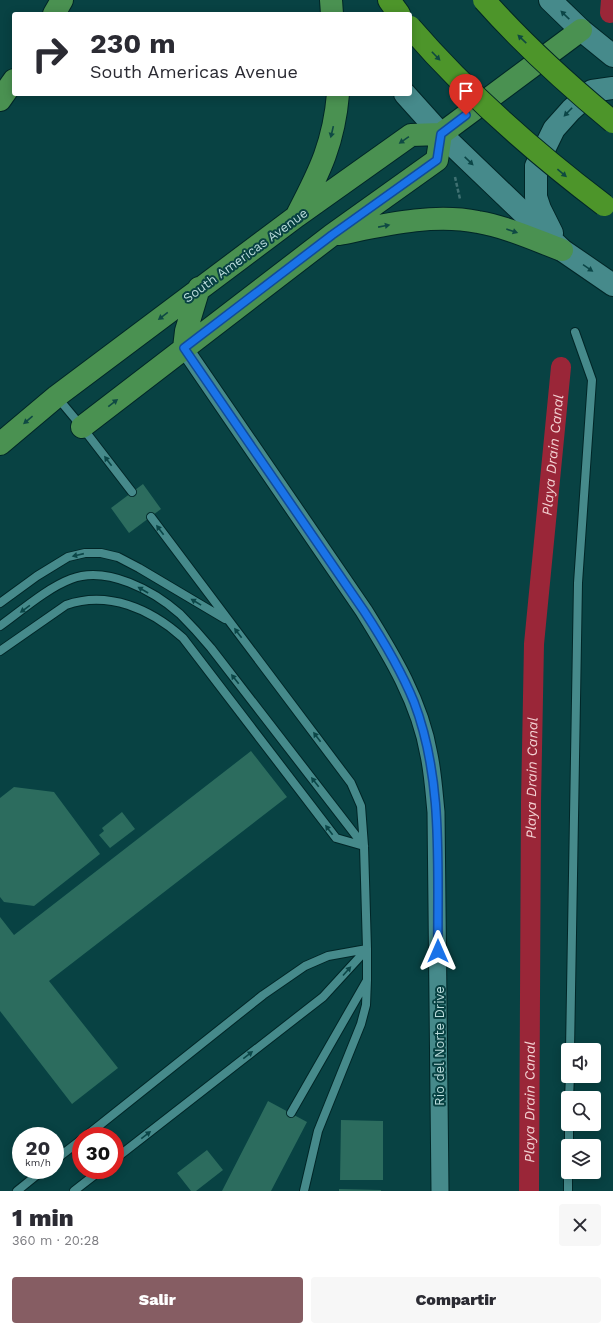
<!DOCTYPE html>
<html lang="es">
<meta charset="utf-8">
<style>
:root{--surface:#fff;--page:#f7f7f7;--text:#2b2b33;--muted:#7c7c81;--accent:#865d63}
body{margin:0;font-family:"Work Sans",sans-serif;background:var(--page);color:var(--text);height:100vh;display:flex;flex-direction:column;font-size:15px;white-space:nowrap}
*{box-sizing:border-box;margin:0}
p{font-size:13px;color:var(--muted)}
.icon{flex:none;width:22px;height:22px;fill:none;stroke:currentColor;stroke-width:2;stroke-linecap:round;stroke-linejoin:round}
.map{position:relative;height:1191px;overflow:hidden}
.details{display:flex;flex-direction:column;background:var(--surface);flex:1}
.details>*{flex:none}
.guide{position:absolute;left:12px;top:12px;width:400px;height:84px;border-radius:4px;box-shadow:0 2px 10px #0003;background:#fff;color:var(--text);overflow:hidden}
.buttons{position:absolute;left:561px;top:1043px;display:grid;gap:8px}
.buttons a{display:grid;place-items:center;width:40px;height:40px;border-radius:4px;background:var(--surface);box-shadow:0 2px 10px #0003;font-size:20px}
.speed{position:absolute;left:12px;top:1127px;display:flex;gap:8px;font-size:20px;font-weight:700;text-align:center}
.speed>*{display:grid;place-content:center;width:52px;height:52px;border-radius:50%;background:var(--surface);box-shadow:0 2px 10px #0003;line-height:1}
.speed small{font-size:10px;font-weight:400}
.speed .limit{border:6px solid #d22;background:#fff;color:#111}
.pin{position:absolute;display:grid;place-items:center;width:34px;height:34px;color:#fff;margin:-41px -17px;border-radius:50% 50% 50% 0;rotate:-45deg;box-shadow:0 0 4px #0007}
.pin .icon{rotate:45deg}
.me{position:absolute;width:44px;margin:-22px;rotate:0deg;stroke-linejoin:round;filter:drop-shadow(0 0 3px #0008)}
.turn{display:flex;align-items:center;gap:14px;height:84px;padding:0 12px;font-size:18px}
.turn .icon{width:52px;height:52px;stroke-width:2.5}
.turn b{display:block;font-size:28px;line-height:34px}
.round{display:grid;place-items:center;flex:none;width:42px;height:42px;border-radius:4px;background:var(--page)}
.overview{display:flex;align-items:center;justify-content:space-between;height:68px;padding:0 12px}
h1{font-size:24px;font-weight:800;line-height:30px}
.button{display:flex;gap:8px;margin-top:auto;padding:8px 12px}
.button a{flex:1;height:46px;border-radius:4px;background:var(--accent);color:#fff;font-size:16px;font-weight:800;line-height:46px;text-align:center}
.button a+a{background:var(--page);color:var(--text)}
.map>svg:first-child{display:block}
</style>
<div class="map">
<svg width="613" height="1191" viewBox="0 0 613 1191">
<rect width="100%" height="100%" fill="#084243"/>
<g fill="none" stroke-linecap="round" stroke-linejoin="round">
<g stroke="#9a2638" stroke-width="20">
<path d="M610,13L611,0"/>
<path id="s1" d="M529,1191L531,802L534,644L561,367"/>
</g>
</g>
<path fill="#2c6c5e" d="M143,484L161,509L129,533L111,508Z
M251,751L287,797L49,981L118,1068L72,1104L0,1011V917L14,935Z
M14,787L54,792L100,854L34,906L4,902L0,897V798Z
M122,812L135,829L110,848L99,835L104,831L102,828Z
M268,1101L307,1122L271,1191H222Z
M341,1120L383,1121V1180H340Z
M207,1150L223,1170L196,1191H191L177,1173Z
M339,1189L381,1190V1191H339Z"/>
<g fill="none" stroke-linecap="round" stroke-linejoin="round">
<g stroke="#002627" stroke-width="10">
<path id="lane" d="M57,397L82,427L132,492
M151,517L351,783L361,806L364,846
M0,603L37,576L68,557L85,553H101L118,557L139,568L225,619
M0,626C21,611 47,588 71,579C107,565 154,591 180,614C191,625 201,636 211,648L364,846
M0,651L66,605C108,590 151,609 183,638L336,838L364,846L367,949L323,997L115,1159
M570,1050L578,583L592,380L575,332
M569,1098L570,1076
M291,1113L366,982
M86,1136L263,995L305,966L328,956L367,949V980L366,1005L361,1024L318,1131L304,1191
M569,1146V1124
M55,1160L81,1140
M17,1191L43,1170
M74,1191L101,1170
M568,1191V1172"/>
</g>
<g stroke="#002627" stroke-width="19">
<path id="street" d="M184,348L364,611C392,656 420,702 429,755C433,774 434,793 436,812L440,1191"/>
</g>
<g stroke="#002627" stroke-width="24">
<path id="secondary" d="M550,0L581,30L613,56
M405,94L441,134L562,250L613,285
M552,233L540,209L536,197V166L554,129L571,110L592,91L613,88"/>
</g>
<g stroke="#002627" stroke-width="24">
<path id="primary" d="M331,0L332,14
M54,14L62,0
M0,100L14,80
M298,213C320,171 334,142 338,94
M339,234C384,225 432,213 478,222C507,227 535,240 562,250
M184,348L186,331L199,288
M82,427L332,235L437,160L441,134
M0,444L57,396L297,216L411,135L441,134L581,30"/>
</g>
<g stroke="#002627" stroke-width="24">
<path id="highway" d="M389,0L399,14"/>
</g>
<path stroke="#3f7172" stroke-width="2.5" stroke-dasharray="4 2" stroke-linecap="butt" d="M455,177L460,199"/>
<use href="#lane" stroke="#468a8b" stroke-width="8"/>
<use href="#street" stroke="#468a8b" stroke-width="17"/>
<use href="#secondary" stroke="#468a8b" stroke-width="22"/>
<use href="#primary" stroke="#4a9151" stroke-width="22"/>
<use href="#highway" stroke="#4d952a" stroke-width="22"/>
<g stroke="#002627" stroke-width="24" stroke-linecap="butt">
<path id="highway-bridge" d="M484,0C523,44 567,84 613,122
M410,27C468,94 534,152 604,205"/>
</g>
<use href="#highway-bridge" stroke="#4d952a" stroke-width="22"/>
</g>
<defs><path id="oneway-solid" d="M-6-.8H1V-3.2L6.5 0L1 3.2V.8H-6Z"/></defs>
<g fill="#0b4647">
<use href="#oneway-solid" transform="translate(565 15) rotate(-136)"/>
<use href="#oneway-solid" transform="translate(568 112) rotate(134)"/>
<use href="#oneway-solid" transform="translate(469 161) rotate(44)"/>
<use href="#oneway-solid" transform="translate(588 268) rotate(34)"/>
<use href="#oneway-solid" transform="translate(108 461) rotate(-127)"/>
<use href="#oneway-solid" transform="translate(160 530) rotate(-127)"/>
<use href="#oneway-solid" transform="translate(78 555) rotate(167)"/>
<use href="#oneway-solid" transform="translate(143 590) rotate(-150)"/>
<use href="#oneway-solid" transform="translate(196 602) rotate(-149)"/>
<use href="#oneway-solid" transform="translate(25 609) rotate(144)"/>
<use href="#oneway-solid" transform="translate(238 633) rotate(-127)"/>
<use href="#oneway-solid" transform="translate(235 679) rotate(-128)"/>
<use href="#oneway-solid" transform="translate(317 737) rotate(-127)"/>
<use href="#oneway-solid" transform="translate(315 782) rotate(-128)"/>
<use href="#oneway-solid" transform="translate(329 830) rotate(-127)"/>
<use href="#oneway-solid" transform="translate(347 971) rotate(-48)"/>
<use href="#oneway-solid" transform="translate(248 1055) rotate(-38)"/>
<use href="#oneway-solid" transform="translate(146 1135) rotate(-38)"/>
</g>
<g fill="#0f4a40">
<use href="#oneway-solid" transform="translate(522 39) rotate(-136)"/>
<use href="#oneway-solid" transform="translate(436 56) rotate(46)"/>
<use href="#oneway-solid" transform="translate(562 173) rotate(40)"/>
</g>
<g fill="#0f4a44">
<use href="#oneway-solid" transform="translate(332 132) rotate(103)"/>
<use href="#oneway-solid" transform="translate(404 140) rotate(145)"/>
<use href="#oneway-solid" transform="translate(384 226) rotate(-11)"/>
<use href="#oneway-solid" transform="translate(512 231) rotate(19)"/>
<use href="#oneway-solid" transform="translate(163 316) rotate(143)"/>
<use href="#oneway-solid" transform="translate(113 403) rotate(-38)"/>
<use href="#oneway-solid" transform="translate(28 420) rotate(140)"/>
</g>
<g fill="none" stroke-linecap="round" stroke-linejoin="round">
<g stroke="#114b97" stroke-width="10">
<path id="route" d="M438,951C437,868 444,781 414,702C401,670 383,640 364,611L184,348L332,235L437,160L441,134L466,115"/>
</g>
<use href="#route" stroke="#1a73e8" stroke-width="7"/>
</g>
<g text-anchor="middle" stroke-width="4" stroke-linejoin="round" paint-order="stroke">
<g font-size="13" fill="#bbdcdc" stroke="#084243">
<text transform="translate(245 255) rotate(-36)" y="5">South Americas Avenue</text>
<text transform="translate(439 1046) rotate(-90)" y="5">Rio del Norte Drive</text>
</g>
<g font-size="14" font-style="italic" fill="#f3d2d3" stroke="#084243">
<text dy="5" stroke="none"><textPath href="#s1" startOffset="737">Playa Drain Canal</textPath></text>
<text dy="5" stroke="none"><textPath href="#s1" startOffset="413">Playa Drain Canal</textPath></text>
<text dy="5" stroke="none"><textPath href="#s1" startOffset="89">Playa Drain Canal</textPath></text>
</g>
</g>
</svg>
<div class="buttons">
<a><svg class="icon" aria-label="sound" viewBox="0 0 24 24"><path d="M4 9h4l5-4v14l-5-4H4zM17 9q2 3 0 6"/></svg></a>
<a><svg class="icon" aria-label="search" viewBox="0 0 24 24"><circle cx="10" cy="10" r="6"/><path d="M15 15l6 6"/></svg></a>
<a><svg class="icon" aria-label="layers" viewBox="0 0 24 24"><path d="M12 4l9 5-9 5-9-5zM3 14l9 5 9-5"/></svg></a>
</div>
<div class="speed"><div>20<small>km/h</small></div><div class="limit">30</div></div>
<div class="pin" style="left:466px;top:115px;background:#d93025"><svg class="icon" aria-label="arrive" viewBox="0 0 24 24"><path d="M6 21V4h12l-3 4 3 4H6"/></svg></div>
<svg class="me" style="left:438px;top:951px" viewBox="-20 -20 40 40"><path d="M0-17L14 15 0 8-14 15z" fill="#1a73e8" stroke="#fff" stroke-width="4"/></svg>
<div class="guide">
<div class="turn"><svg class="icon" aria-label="right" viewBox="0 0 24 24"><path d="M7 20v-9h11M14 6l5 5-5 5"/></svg><div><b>230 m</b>South Americas Avenue</div></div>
</div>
</div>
<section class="details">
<div class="overview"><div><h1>1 min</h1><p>360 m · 20:28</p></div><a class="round"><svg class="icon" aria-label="close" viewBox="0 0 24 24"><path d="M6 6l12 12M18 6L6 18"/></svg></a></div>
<div class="button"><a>Salir</a><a>Compartir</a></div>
</section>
